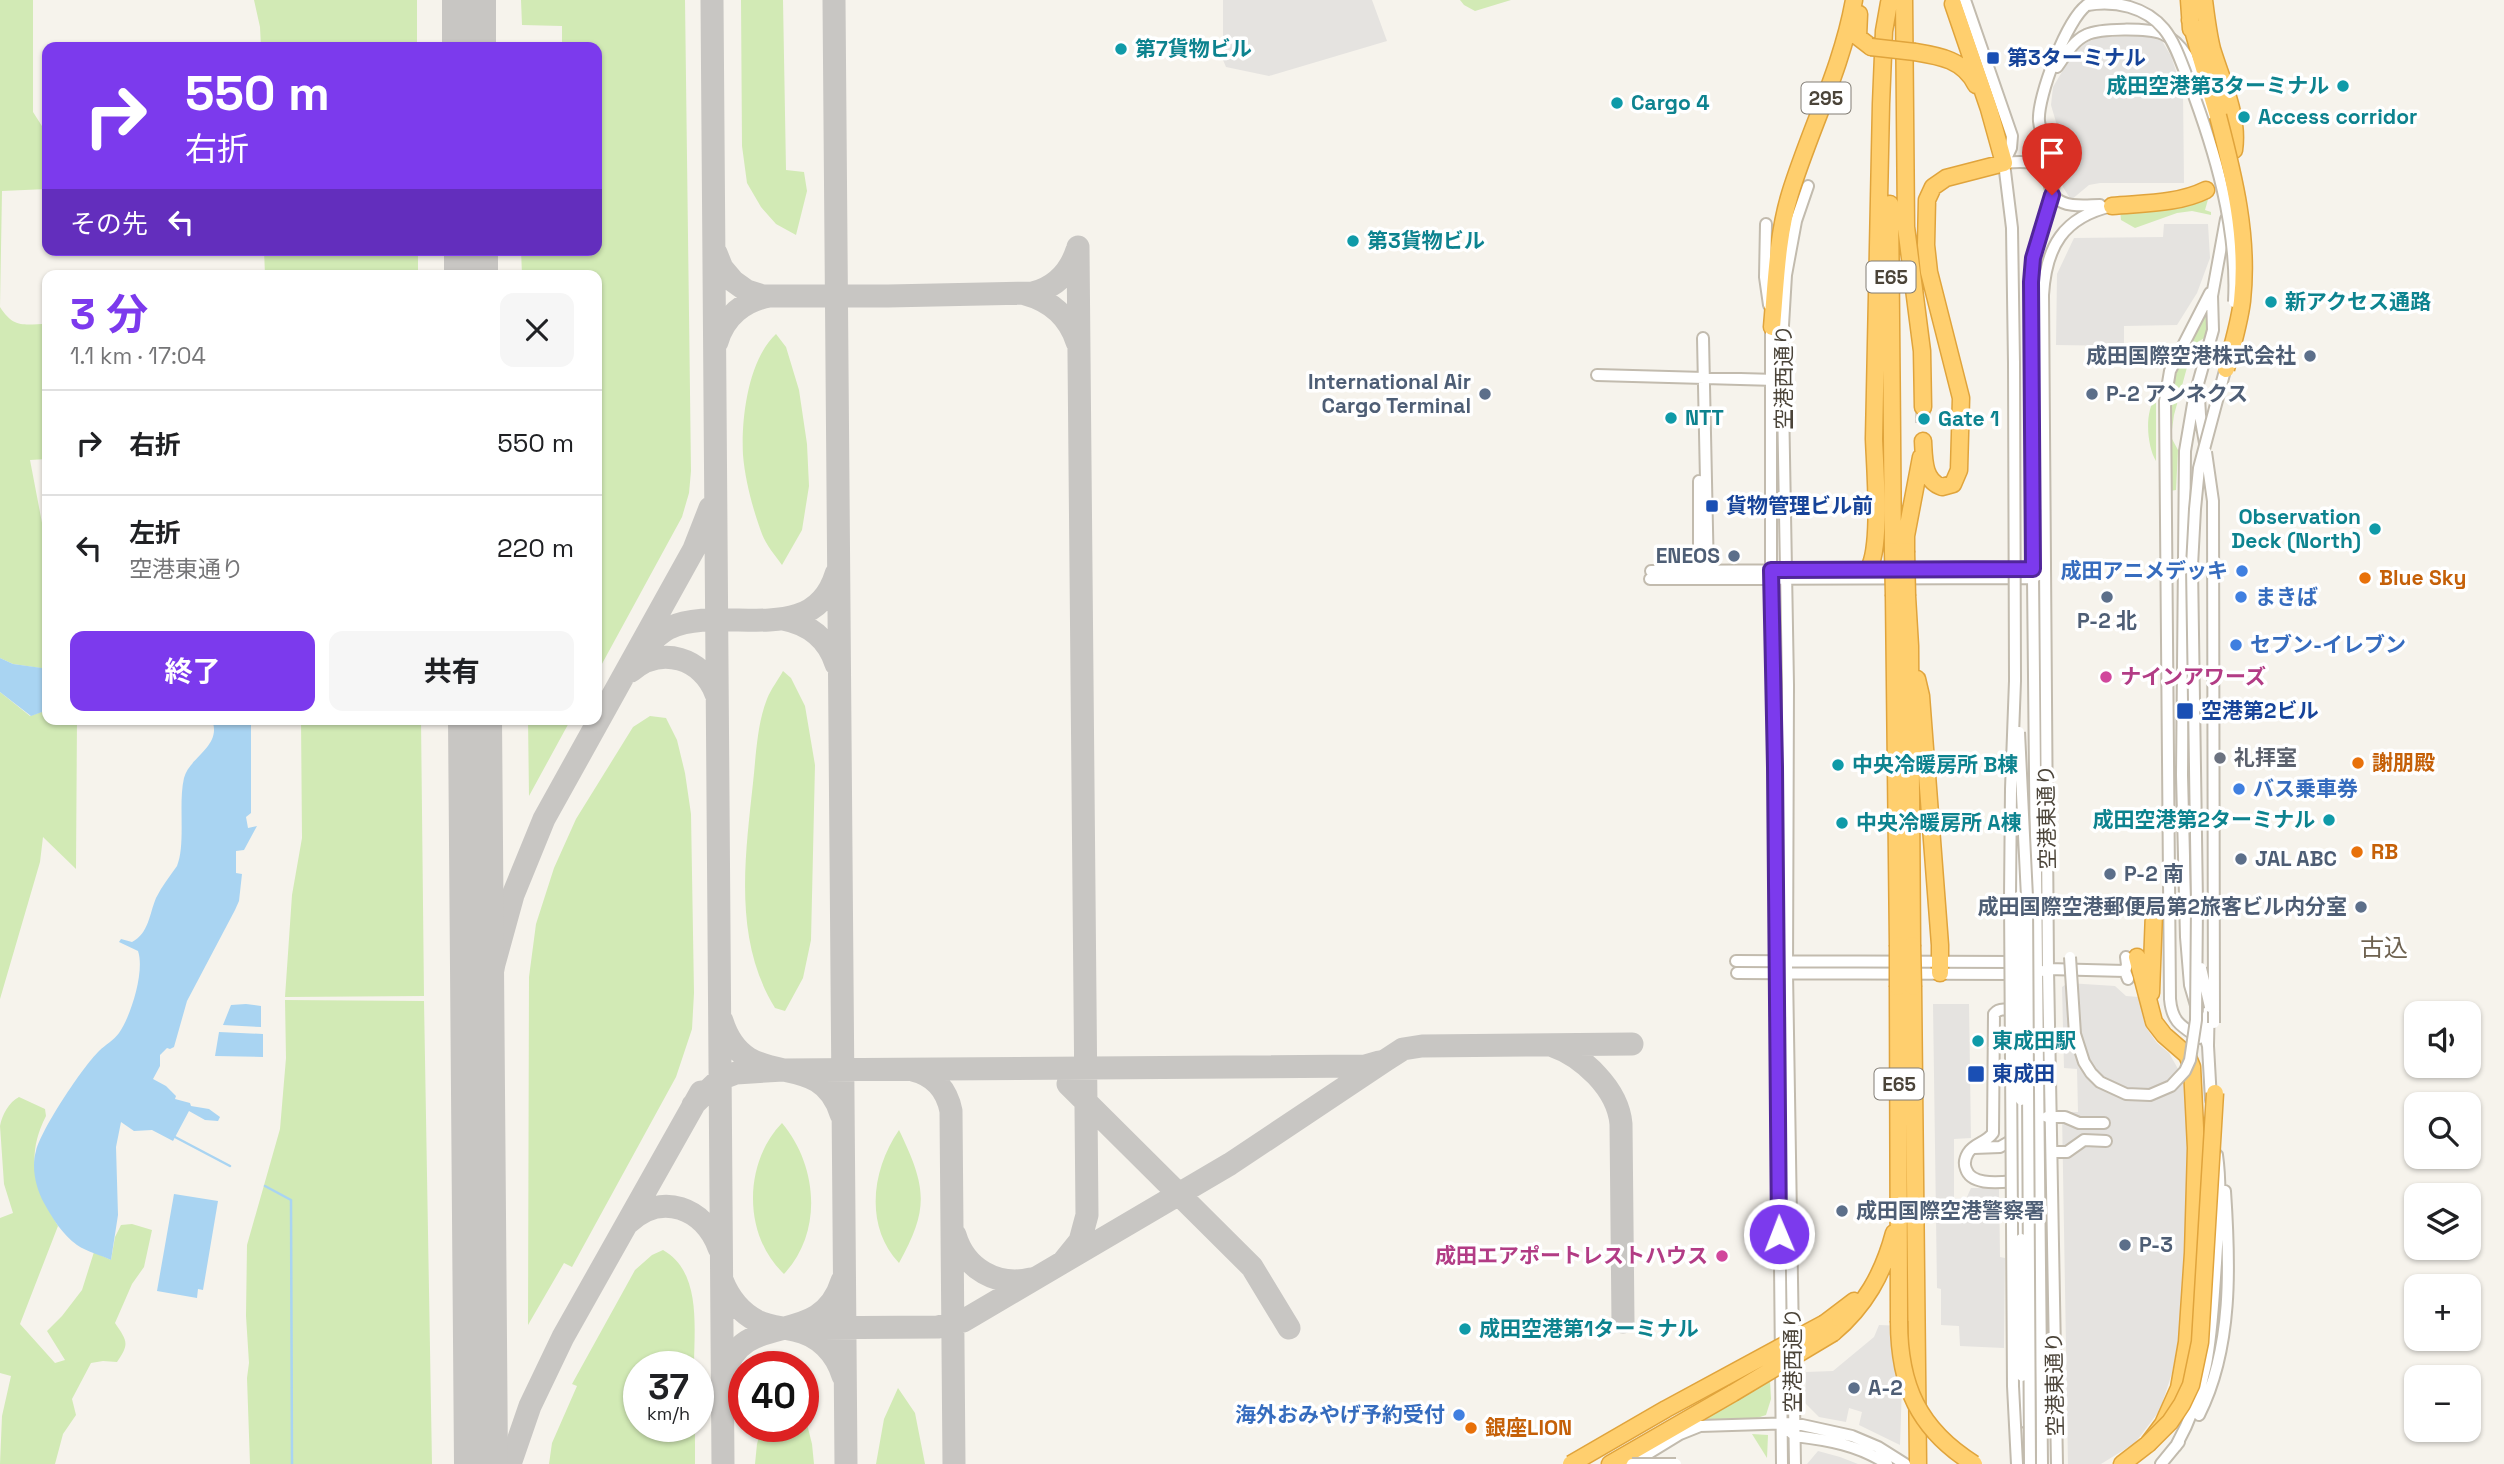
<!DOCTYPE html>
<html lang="ja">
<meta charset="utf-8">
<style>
:root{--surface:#fff;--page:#f6f6f6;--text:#202124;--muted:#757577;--line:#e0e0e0;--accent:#7c3aed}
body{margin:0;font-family:"Space Grotesk","Noto Sans JP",sans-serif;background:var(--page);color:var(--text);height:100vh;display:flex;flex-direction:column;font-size:26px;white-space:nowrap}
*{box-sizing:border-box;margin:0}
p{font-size:23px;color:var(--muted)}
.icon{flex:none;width:38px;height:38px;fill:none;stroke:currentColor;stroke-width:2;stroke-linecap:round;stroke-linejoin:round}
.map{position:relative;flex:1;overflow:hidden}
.side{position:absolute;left:42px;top:270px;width:560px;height:455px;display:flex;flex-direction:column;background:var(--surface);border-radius:14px;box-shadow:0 2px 5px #0004}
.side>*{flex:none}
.banner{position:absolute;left:42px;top:42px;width:560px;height:214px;border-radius:14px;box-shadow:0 2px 5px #0004;background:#7c3aed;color:#fff;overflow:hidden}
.controls{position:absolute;left:2404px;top:1001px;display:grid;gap:14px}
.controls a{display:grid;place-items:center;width:77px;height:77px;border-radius:14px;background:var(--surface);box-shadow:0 2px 5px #0004;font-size:35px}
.speed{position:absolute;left:623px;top:1351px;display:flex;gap:14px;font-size:35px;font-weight:700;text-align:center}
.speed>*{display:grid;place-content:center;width:91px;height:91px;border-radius:50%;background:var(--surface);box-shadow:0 2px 5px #0004;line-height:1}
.speed small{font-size:18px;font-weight:400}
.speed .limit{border:10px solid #d22;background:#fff;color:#111}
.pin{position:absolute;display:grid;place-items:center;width:60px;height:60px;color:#fff;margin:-72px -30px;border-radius:50% 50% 50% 0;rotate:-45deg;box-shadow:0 0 7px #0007}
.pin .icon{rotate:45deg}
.me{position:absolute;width:77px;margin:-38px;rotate:359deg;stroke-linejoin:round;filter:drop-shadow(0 0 5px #0008)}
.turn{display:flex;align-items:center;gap:24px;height:147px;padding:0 28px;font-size:32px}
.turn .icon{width:91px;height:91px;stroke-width:2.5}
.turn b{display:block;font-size:49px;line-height:60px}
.then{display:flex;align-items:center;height:66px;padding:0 28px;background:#0003;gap:14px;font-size:26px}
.round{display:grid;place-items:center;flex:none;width:74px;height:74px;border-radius:14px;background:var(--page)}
.summary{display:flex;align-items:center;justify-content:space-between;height:119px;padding:0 28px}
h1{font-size:42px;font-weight:700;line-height:52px;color:var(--accent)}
.action{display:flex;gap:14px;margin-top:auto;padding:14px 28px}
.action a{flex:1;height:80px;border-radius:14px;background:var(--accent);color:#fff;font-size:28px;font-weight:700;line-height:80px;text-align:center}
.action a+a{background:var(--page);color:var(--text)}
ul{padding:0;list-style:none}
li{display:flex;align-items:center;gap:21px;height:105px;padding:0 28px;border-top:2px solid var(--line)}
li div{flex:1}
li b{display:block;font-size:26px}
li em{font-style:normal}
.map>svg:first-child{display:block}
</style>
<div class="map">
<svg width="2504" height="1464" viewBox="0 0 2504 1464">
<rect width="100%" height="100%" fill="#f6f3ec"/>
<path fill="#d2eab5" d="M0,0H33V112L47,134V189L2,191L0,307C14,329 24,324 47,324V459L30,460L47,549V669L13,664L0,658Z
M254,0H417V47H261L260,27Z
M521,0H685L691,471L689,493L682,517L597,673V275H522L521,250H597V47H562V26L522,25Z
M741,0H783L786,170L804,172L807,191L796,235L776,224L761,207L747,183L742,146Z
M1460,0H1511L1475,11L1464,5Z
M2209,196L2205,210L2211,212V215L2192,211L2177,213L2135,228L2121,220L2120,210Z
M264,250H418V275H265Z
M2208,310V331L2206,337L2196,343L2189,360L2174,415L2171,437L2178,450L2176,490L2170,491L2169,384Z
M776,334L786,347L799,390L807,444L809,486L802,530L782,565C775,555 766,545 762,534C753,510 745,480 743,455C741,419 748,360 776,334Z
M2156,397V461C2147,446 2144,412 2156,397Z
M783,671L791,678L805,706L815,765L811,940L803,978L785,1011L775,1008C733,940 745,858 753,783C756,756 757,724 767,699C771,689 778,680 783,671Z
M0,692L30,716L47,710V719H77L76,869L43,837L40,862L0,999Z
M650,716L666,718L677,740L685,773L691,814L694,993L692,1029L676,1077L572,1267L564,1263L528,1325L529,977L536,924L554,868L576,819L633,727Z
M301,719H421L424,996L285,997L292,895L302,838Z
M528,719H571L529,796Z
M285,1000L424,1001L432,1464H250L247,1378L249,1363L246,1316L247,1245L280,1129L286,1058Z
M19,1097L45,1109L46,1116C25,1157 35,1188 58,1226L20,1324L55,1363L65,1360L47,1331L62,1316L82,1290L94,1252L111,1260L115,1237L121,1225L132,1224L152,1230L144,1267L132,1284L115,1323C127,1341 130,1343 117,1362L103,1361L91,1363L72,1399L76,1415L63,1434L55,1464H0L2,1416L11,1376L0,1373V1218L13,1213L4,1184L0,1126C2,1115 9,1102 19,1097Z
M782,1123C818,1166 823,1232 784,1274C743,1236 743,1163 782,1123Z
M899,1130C926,1186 930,1208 899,1263C864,1226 872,1169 899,1130Z
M663,1250C702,1272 694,1328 694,1367H639V1426H695V1464H549L552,1443L577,1386L572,1384L635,1270L652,1255Z
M1770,1380L1771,1399L1766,1415L1754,1419H1702Z
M898,1388L915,1413L925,1464H876L884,1419Z
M803,1408L812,1444L814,1464H755L757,1444L762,1426H803Z
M1752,1434L1768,1435L1767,1458Z"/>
<path fill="#e5e3e0" d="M1223,0H1372L1387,41L1269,76L1226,67L1223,60Z
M2145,36L2162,41L2171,56L2183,92L2184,183H2100L2089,185L2071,200L2063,187L2052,151L2058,129L2051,105L2053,87L2072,55L2087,42L2100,37Z
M2164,224H2208L2210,258L2197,293L2177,325L2124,326V346L2056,345L2057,274L2074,238L2163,237Z
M2068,983L2115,986L2126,996L2139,997L2145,1026L2157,1043L2169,1053L2186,1083L2189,1171L2182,1318L2172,1373L2160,1410L2135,1443L2101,1464H2068L2062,1112H2078L2077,1069L2064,1068L2062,987Z
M1933,1004H1969L1971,1138L1954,1139V1198L1966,1199L1971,1188H1999L2000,1257L2005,1258L2004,1348L1960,1346L1959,1326L1941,1325V1289L1937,1288Z
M1879,1325L1904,1326L1900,1445L1859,1425L1862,1412L1849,1408L1846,1422L1819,1417L1805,1403L1806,1372L1833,1371L1874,1337Z
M1818,1451L1840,1457L1858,1464H1807Z"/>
<path fill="#a9d4f2" d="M0,658L13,664L42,668V712L31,716L0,692Z
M205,719H251V813L246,817L248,828L257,826L244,850L236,851V873L242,874L239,901L235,910L187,1001L174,1047L170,1049L167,1048L160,1055V1066L153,1079L166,1086L176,1096L175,1099L190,1103L191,1106L209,1109L220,1117L218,1121L205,1120L189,1111L173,1141L152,1130L134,1131L121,1122L116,1147L118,1215L111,1260C101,1255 87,1252 77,1245C62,1234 53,1219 44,1203C36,1188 31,1168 36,1151C42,1128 82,1068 99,1051C105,1045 114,1040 119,1033C131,1016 145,971 138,951L119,942L121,939L132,942C149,933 149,915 156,898C162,886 170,876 177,866C186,844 178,803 184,778C189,758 220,747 213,723Z
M246,1004L261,1006V1027L223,1025L231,1005Z
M219,1032L263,1034V1057L215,1056Z
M174,1194L218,1201L203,1290L198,1289L197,1298L157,1291Z"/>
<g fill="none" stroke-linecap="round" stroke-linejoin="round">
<path stroke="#a9d4f2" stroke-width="2.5" d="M175,1137L230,1166
M265,1186L291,1200L292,1464"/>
<path stroke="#c8c6c3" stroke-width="23" d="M712,0L723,1464
M834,0L846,1464
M716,253L722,268L733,281L747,291L763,296H888L1033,293C1056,287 1070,272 1077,250
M1025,294C1051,301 1069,317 1077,342
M717,342C724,317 744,300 770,296
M783,619C809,624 828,639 836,664
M644,649C652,641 659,633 669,628C723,603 813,650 836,574
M631,671C661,645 703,658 716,694
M722,1021C746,1097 819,1044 841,1114
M1551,1045C1583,1056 1618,1089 1621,1124L1623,1322
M477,1047L494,964L513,895L544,819L694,549L710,508
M913,1070C934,1075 947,1090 951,1111L954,1464
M1068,1084L1252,1267L1289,1328
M693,1105L720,1079L736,1073L783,1070L1365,1066L1379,1062
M628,1223C661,1191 705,1208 719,1248
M955,1235C965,1269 997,1287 1031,1279
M1063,1262L1080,1241L1087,1215L1078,247
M722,1280C729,1298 740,1312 757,1321C769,1327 781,1327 794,1330C819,1335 836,1353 843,1376
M783,1328L938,1327L963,1321L1230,1164L1386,1060L1403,1049L1422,1046L1632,1044
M724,1375C743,1306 820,1352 842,1281
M510,1464L530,1406L563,1337L701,1092"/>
<path stroke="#c8c6c3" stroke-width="54" d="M469,0V47
M471,250V275
M475,719L481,1464"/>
<path stroke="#d4d0c8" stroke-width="16" stroke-dasharray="16 8" stroke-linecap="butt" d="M1923,407V430"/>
<g stroke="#c2bbae" stroke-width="14">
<path id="minor" d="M1965,0L2012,136L2011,148L2004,163L2012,228L2014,363
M2057,67C2065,56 2073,41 2086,35C2100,28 2148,28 2163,34C2173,38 2181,47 2187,56L2216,138
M2004,163C2025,161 2042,159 2049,183C2051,189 2051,194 2056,198C2066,208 2086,205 2100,205
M1766,224L1765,277L1769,305
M1771,321V570L1775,767L1782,1464
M1703,338L1708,576
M1597,375L1776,380
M2199,397L2200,415L2205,443
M1651,571L2033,569L2040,571
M1699,577V481
M1650,579L2033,578L2038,575
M2015,847L2018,897
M2126,957L2127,965L2125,971L2128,979
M1736,961L2019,962
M2044,971L2048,969L2125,971
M1737,973L2018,974
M2209,998L2208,1046L2211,1100
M2014,1017L2011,1011C2005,1009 1999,1008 1994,1014L1993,1133C1986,1143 1974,1143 1968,1153C1965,1158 1964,1164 1966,1169C1972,1188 2006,1181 2021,1181
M2199,1038C2181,1026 2172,1022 2170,999L2165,401L2170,371L2210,293
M2208,1046L2190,985L2186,937L2182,775L2185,451L2194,398L2213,330L2212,296L2226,219
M2021,1100V1239
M2047,1117H2065L2079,1123H2104
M1974,1148L2000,1147L2014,1139L2015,1134
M2052,1152H2067L2084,1140L2106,1141
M2022,1376L2025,1422
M2199,1415C2233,1348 2230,1264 2225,1191
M1789,1431L1795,1436C1828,1440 1859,1445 1887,1464
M2176,1446C2211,1383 2211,1333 2216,1263C2218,1227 2222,1190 2217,1155
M1631,1464L1680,1434L1700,1426L1793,1423L1852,1436L1878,1447L1905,1464
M1795,1464L1787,972L1788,685L1782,342L1786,275L1796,221L1808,186
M2042,1464L2030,282C2032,268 2034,254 2038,240C2043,222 2052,203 2054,183C2056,162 2041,142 2039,121C2037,97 2067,19 2087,5
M2057,1464L2048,969L2043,295C2046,247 2063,217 2112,206
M2161,1464L2179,1442"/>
</g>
<g stroke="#e0a43c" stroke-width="19">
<path id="highway" d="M1904,0L1906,227L1922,351L1923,407
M2189,0L2191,29
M2204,0C2206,16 2208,33 2212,49C2222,82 2239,116 2234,150
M1953,4L1989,109L2004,163
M1859,14L1858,37L1871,47
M2190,20L2218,116
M1915,52C1940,56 1964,60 1976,85
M1890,204L1893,551
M2112,206C2143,203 2178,204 2206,190
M1772,327C1776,283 1777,237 1790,194C1810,129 1842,68 1854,0
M1923,441C1924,458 1923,481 1942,487L1953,484L1959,470L1961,398L1929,272L1926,245L1927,200L1933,187L1946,178L2004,163
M1906,551V536L1921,457
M1868,570C1882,548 1875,468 1874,439L1881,104L1884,31L1889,3
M1894,596L1898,945
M1907,596L1910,646L1912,945
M1917,679L1921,696L1940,945V973
M1898,987L1899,1321
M1913,987L1918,1464
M2151,993L2154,912
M1825,1323L1854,1301
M1833,1333C1865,1306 1883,1274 1894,1233
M1610,1464L1733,1393
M2122,1464L2148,1444L2163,1424L2179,1388L2187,1342L2193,1253L2196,1148L2192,1067L2187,1055L2164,1035L2154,1022L2137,957"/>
</g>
<use href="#minor" stroke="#fff" stroke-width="10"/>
<use href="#highway" stroke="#ffcf6e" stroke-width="16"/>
<g stroke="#c2bbae" stroke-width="14" stroke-linecap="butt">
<path id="minor-bridge" d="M2087,5C2115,0 2146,7 2164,29C2176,44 2182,65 2189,82C2215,151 2238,228 2234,302
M2014,363L2015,681L2011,789L2010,897L2013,1386L2017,1464
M2206,452L2213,501L2214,1023
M2019,732L2027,897L2030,1464
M2018,897L2021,1100
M2070,957L2075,1034L2084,1062L2091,1073L2100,1082L2126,1094L2150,1095L2171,1086L2185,1071L2190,1060L2196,1020L2197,903L2192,566L2195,509L2199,468L2227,363
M2201,968L2210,1007
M2021,1239L2022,1376
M1632,1464H1676"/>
</g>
<g stroke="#e0a43c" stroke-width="19" stroke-linecap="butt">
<path id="highway-bridge" d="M1871,47L1915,52
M2218,116C2234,177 2249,237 2242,301C2239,325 2232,347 2226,369
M1893,551L1894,596
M1906,551L1907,596
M1898,945V987
M1912,945L1913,987
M1899,1321C1899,1385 1918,1429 1974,1464
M1733,1393L1833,1333
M2148,1444L2170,1422L2182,1404L2191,1385L2200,1342L2215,1093
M1571,1464L1666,1409L1825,1323"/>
</g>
<use href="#minor-bridge" stroke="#fff" stroke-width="10"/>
<use href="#highway-bridge" stroke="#ffcf6e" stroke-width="16"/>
</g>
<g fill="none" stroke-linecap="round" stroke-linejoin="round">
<g stroke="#51269a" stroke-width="18">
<path id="route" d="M1779,1234L1775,767L1771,570L2033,569L2031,282L2033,258L2052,195"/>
</g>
<use href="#route" stroke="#7c3aed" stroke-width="12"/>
</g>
<g fill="#0f9aa8" stroke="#fff" stroke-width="2.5">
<circle cx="1121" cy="49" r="7"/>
<circle cx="2343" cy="86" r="7"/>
<circle cx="1617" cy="103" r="7"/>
<circle cx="2244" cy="117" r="7"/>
<circle cx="1353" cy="241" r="7"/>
<circle cx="2271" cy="302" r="7"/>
<circle cx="1671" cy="418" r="7"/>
<circle cx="1924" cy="419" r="7"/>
<circle cx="2375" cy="529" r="7"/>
<circle cx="1838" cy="765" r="7"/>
<circle cx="2329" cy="820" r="7"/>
<circle cx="1842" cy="823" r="7"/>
<circle cx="1978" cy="1041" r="7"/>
<circle cx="1465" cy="1329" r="7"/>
</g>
<g fill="#1a4fb4" stroke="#fff" stroke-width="2.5">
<rect x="1986" y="51" width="14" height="14" rx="3.5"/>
<rect x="1705" y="499" width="14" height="14" rx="3.5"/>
<rect x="2176" y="702" width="18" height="18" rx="3.5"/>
<rect x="1967" y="1065" width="18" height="18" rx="3.5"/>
</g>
<g fill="#5c6f8a" stroke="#fff" stroke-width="2.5">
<circle cx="2310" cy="356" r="7"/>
<circle cx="1485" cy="394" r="7"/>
<circle cx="2092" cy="394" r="7"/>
<circle cx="1734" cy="556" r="7"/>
<circle cx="2107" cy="597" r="7"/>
<circle cx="2241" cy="859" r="7"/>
<circle cx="2110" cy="874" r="7"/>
<circle cx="2361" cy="907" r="7"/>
<circle cx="1842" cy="1211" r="7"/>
<circle cx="2125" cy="1245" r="7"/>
<circle cx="1854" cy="1388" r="7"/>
</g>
<g fill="#3f7fe0" stroke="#fff" stroke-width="2.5">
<circle cx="2242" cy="571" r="7"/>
<circle cx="2241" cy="597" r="7"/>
<circle cx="2236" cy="645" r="7"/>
<circle cx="2239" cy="789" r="7"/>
<circle cx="1459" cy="1415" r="7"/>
</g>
<g fill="#e8710a" stroke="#fff" stroke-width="2.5">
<circle cx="2365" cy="578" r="7"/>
<circle cx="2358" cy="763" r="7"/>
<circle cx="2357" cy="852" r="7"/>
<circle cx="1471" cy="1428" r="7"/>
</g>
<g fill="#d1479c" stroke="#fff" stroke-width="2.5">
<circle cx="2106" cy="677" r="7"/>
<circle cx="1722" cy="1256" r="7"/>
</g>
<circle fill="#6b7280" stroke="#fff" stroke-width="2.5" cx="2220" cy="758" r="7"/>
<g text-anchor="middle" stroke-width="7" stroke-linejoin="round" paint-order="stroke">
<g fill="#fff" stroke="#817c74" stroke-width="2">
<rect x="1801.5" y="82.5" width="49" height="31" rx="5"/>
<rect x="1866.5" y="261.5" width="49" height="31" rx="5"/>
<rect x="1874.5" y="1068.5" width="49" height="31" rx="5"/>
</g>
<g font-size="19" font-weight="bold" fill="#4b4439">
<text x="1826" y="105">295</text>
<text x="1891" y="284">E65</text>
<text x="1899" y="1091">E65</text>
</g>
<g font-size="21" font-weight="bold" fill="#0d838f" stroke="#fff" text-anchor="start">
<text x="1135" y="56">第7貨物ビル</text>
<text x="2329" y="93" text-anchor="end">成田空港第3ターミナル</text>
<text x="1631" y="110">Cargo 4</text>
<text x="2258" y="124">Access corridor</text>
<text x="1367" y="248">第3貨物ビル</text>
<text x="2285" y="309">新アクセス通路</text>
<text x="1685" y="425">NTT</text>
<text x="1938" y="426">Gate 1</text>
<text x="2361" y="524" text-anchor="end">Observation<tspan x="2361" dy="24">Deck (North)</tspan></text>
<text x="1852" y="772">中央冷暖房所 B棟</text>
<text x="2315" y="827" text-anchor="end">成田空港第2ターミナル</text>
<text x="1856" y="830">中央冷暖房所 A棟</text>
<text x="1992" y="1048">東成田駅</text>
<text x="1479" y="1336">成田空港第1ターミナル</text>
</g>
<g font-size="21" font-weight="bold" fill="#164399" stroke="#fff" text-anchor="start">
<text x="2007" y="65">第3ターミナル</text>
<text x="1726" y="513">貨物管理ビル前</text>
<text x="2201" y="718">空港第2ビル</text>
<text x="1992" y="1081">東成田</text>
</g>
<g font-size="21" font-weight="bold" fill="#4e5e75" stroke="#fff" text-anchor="start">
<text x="2296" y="363" text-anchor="end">成田国際空港株式会社</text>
<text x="1471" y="389" text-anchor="end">International Air<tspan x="1471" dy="24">Cargo Terminal</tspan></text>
<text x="2106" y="401">P-2 アンネクス</text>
<text x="1720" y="563" text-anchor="end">ENEOS</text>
<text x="2107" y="628" text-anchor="middle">P-2 北</text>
<text x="2255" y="866">JAL ABC</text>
<text x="2124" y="881">P-2 南</text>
<text x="2347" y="914" text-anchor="end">成田国際空港郵便局第2旅客ビル内分室</text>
<text x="1856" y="1218">成田国際空港警察署</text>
<text x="2139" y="1252">P-3</text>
<text x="1868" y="1395">A-2</text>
</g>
<g font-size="21" fill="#4b4439" stroke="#fff">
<text transform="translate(1784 377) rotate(-90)" y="7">空港西通り</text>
<text transform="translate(2047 817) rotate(-91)" y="7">空港東通り</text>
<text transform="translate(1793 1360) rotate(-90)" y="7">空港西通り</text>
<text transform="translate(2055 1384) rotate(-91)" y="7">空港東通り</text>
</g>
<g font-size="21" font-weight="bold" fill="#366cbe" stroke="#fff" text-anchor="start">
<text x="2228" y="578" text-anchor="end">成田アニメデッキ</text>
<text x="2255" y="604">まきば</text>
<text x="2250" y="652">セブン-イレブン</text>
<text x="2253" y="796">バス乗車券</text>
<text x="1445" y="1422" text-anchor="end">海外おみやげ予約受付</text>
</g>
<g font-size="21" font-weight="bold" fill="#c56008" stroke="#fff" text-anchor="start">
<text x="2379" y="585">Blue Sky</text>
<text x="2372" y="770">謝朋殿</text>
<text x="2371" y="859">RB</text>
<text x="1485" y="1435">銀座LION</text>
</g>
<g font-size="21" font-weight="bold" fill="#b23c85" stroke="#fff" text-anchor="start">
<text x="2120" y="684">ナインアワーズ</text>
<text x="1708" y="1263" text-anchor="end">成田エアポートレストハウス</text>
</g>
<g font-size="21" font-weight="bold" fill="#5b616d" stroke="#fff" text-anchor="start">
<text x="2234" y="765">礼拝室</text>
</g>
<g font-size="24" fill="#6e6250" stroke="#fff">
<text x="2384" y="956">古込</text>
</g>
</g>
</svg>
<div class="controls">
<a><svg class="icon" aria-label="sound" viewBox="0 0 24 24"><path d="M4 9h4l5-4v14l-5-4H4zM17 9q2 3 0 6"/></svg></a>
<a><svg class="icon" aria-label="search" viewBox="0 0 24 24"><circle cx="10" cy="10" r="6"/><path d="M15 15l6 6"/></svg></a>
<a><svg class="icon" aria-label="layers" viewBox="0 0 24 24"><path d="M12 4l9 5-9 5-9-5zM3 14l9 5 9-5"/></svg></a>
<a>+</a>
<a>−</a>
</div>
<div class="speed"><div>37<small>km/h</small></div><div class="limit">40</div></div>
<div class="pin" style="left:2052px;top:195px;background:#d93025"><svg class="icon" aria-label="arrive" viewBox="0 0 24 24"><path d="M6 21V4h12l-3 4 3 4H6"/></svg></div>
<svg class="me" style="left:1779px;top:1234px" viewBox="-20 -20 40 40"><circle r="17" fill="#7c3aed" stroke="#fff" stroke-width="3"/><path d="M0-11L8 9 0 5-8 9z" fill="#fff"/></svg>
<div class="banner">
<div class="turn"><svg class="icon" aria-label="right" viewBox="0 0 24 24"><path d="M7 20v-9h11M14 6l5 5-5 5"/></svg><div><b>550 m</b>右折</div></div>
<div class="then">その先<svg class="icon" aria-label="left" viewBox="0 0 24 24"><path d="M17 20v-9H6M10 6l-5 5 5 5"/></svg></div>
</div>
<section class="side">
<div class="summary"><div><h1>3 分</h1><p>1.1 km · 17:04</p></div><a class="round"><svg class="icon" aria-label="close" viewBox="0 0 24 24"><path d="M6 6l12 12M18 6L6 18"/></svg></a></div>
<ul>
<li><svg class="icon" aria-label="right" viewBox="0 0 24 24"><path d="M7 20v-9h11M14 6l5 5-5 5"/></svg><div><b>右折</b></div><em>550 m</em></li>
<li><svg class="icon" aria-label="left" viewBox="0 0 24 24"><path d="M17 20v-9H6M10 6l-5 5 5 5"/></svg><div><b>左折</b><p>空港東通り</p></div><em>220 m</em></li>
</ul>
<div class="action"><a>終了</a><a>共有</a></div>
</section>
</div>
